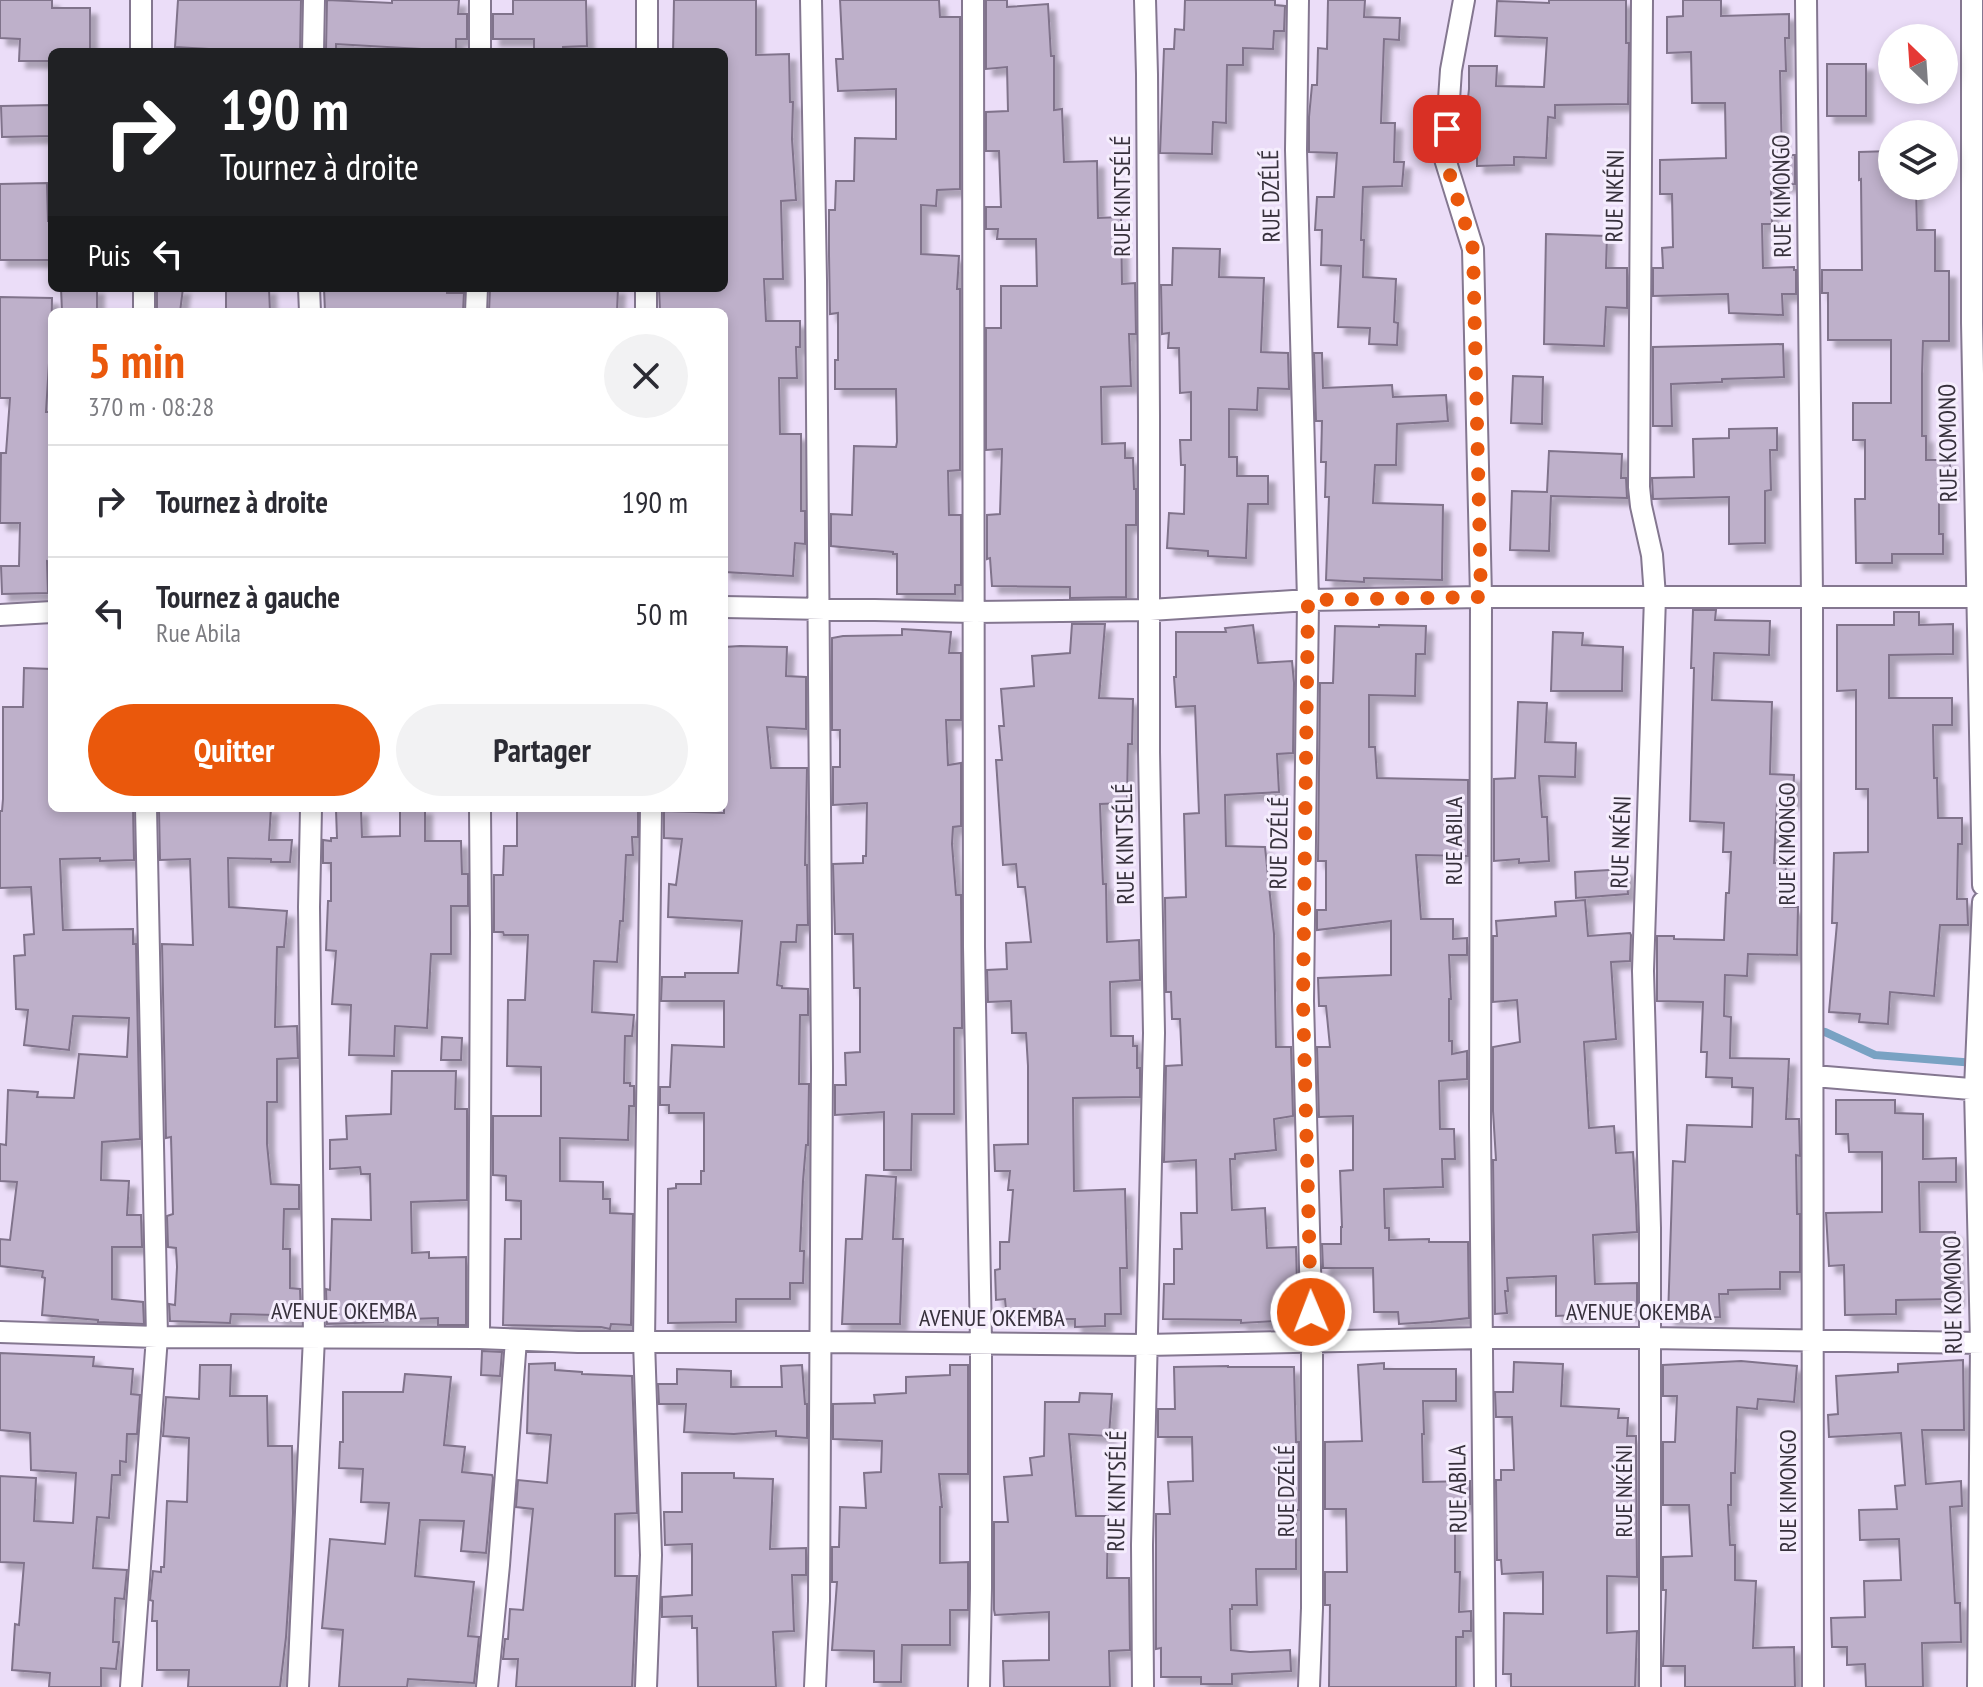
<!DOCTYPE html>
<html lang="fr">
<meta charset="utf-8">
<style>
:root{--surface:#fff;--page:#f2f2f3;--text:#2b2b33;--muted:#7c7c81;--line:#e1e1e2;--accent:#ea580c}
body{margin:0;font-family:"PT Sans Narrow",sans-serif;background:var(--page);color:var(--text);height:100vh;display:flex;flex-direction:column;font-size:30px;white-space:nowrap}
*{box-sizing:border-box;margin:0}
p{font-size:26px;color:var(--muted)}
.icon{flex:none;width:44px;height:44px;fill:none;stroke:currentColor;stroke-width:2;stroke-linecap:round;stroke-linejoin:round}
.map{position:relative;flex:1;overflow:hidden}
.side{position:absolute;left:48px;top:308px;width:680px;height:504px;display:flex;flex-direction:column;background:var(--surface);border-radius:12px;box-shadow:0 4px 12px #0003}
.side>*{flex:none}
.hud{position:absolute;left:48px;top:48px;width:680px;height:244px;border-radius:12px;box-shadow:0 4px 12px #0003;background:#202124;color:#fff;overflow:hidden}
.needle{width:52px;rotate:335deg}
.buttons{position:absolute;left:1878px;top:24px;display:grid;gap:16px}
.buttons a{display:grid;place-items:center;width:80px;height:80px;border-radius:50%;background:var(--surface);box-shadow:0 4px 12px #0003;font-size:40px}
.pin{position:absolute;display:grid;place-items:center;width:68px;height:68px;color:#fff;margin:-34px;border-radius:16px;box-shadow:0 4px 12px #0006}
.me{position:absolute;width:88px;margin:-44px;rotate:359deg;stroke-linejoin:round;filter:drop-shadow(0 0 6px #0008)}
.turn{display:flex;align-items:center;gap:28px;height:168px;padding:0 40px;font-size:36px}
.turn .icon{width:104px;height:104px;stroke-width:2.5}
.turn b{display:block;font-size:56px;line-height:68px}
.then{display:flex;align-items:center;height:76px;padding:0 40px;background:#0003;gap:16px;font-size:30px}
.round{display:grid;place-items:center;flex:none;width:84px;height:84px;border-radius:42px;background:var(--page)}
.summary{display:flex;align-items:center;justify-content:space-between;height:136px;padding:0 40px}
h1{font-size:48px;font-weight:800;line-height:60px;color:var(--accent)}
.cta{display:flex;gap:16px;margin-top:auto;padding:16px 40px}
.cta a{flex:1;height:92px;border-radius:48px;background:var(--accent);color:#fff;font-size:32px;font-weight:800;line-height:92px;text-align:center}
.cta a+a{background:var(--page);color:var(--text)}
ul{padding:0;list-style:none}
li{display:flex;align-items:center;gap:24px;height:112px;padding:0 40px;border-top:2px solid var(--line)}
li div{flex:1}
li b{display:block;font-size:30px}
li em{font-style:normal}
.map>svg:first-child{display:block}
</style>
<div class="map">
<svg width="1983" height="1687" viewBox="0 0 1983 1687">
<defs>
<filter id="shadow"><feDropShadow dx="7" dy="7" stdDeviation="2" flood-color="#0004"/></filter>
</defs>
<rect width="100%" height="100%" fill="#ebddf8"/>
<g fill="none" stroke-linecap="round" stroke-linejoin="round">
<path stroke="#79a2c3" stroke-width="8" d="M1825,1032L1875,1055L1975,1063"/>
</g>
<path fill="#beb0ca" stroke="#80738b" stroke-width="2" filter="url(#shadow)" d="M0,0H52V8H90V52H52V61H19L20,39L0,38Z
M178,0H301L300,52H225V50L175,47Z
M327,0L392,3V0H459L458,14H467V39H456V51L336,44V50H326Z
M513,0H586L587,46L563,47V52H534V39H493V14H513Z
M674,0H756V55L789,54L790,102H793L792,139L796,200L781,201L783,279H764L766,321H800V347H796L797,378H779L780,434H801V511H805V544L795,543L793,576L724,572V312H660L659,288H724V52H673Z
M840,0H939L940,17H960V189L937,190L936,206L921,205V254L959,256L957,289H960V470L948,471L949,515H961V585H955V594H897V554H893V552L831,546V514L852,515L854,446L896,447L897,442L896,389H835V360H838V313L830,314L829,255V210H835L836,181H854L855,138L896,139V89L838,91L836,59H843Z
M986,0H1007V7L1048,4L1051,56H1054V110L1062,109L1064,162L1097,161L1098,218L1121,217L1122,284L1135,283L1136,334H1129L1131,386L1101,387L1102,444L1125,443V458H1133L1134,489H1136V525H1126V597L1070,598V587L992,586L990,558L987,559V515L1000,514L1002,449L986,450V328H1001V286H1037L1036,239H997L998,229H986V207H1001L999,151H986V112L1008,111L1007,67L986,69Z
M1185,0H1275V5L1285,6L1284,31H1274L1273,49L1243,48V65H1227L1226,123L1213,122L1212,154L1160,153L1164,49H1174L1175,29L1184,30Z
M1328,0H1365L1364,17L1400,18L1399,40L1384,39L1381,123H1395L1394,162H1404L1402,186L1363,187L1361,240H1364L1363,277L1396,279L1394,322L1398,323L1397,345L1369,344L1370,328L1338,327L1341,266L1321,265L1322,230H1315L1317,197H1334L1337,153L1309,152V117L1312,85H1317L1318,48L1327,49Z
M1549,0H1626V43H1629L1628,104L1555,105V118L1548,117L1546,158L1514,157V165L1477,166V132H1464L1469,89V66H1497L1496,86L1544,87L1547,38L1495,36L1497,1L1549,3Z
M1683,0H1721V16L1789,14V38H1785L1786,71H1780L1782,155H1795V184L1778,185V191H1771L1772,224H1762L1763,268L1794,267V270H1796V294H1782L1783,315L1729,313L1728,294L1653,296V268H1663L1662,248L1673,247L1672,194H1660V160L1726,158L1725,103H1692L1691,52L1667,53V17L1683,16Z
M1827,64H1866V116H1827Z
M52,105V136L2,137L1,106Z
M1892,151V186H1916L1917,230H1935V271H1949V341H1923L1922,374V436H1926V460H1950V493H1939V534H1943V554H1892V563H1856L1855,499H1865V440H1853V403H1891V340H1828V293H1822V270H1862L1861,179L1859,180V152Z
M47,183L48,221H52V260H0V184Z
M1546,234L1607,236L1606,268H1627V308L1606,307L1604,346L1544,344Z
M1173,248L1220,249L1219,277L1264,278L1261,352L1288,353L1289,389L1258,388L1257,410L1229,409V457H1237V476H1268V504H1248L1246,558L1208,556V551L1167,548L1169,513L1184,514L1185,465H1181L1180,440H1191V392L1180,393L1179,348H1168L1169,333L1162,334L1161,285H1172Z
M61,288H97V312H62Z
M157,288H183L180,312H157Z
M226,288H269L270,312H226Z
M324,288H447V293H464L463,311L325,312Z
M618,288L617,312L489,311L490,289Z
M0,297L52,298L51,363H49L46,412H52L50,456H52V523H50L51,562L47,561L48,593L2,594L1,566H19L20,523H0L1,453H6L10,398H0Z
M1783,344L1784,377L1722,379V382L1671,384L1672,426H1653V347Z
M1314,353H1322L1323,388L1392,385L1393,397L1446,395L1448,421L1397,424L1396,465H1375L1373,503L1443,505L1442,580L1364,578V582L1326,580L1329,497H1325L1326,462H1321L1322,421H1316Z
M1513,376L1543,377L1542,424L1511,423Z
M1777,428V450H1770L1771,490L1765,491V543L1729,544V497L1653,499L1652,478L1694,477L1693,439L1729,438V429Z
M1549,451L1622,454L1621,478H1626L1627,498L1551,496L1549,551L1510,550L1512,491L1547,492Z
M1693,610H1716L1715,620L1770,621L1769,655L1714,653L1712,700L1772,702L1770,774L1794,775L1793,802L1777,801L1774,863H1786L1784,907H1798L1797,955L1748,954L1747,976L1725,975L1724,1016L1731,1017L1730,1058L1789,1059L1786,1119H1799L1800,1156L1796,1155L1797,1214H1800V1272H1780V1289L1728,1290V1294H1719L1720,1317L1668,1318L1673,1161L1685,1162L1687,1125L1752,1127L1753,1088L1732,1087V1078L1706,1077L1707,1052H1701L1703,1002L1657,1001V936H1674V939L1724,940L1726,893H1729L1731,852H1723L1724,823L1690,821L1694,668H1691Z
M1894,612H1919V625L1953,624V654L1889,655V698H1952V725H1933L1934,778H1937L1938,818H1962V844H1958L1957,899H1967L1968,925H1940L1934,996L1890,992L1888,1024L1859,1022L1860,1014L1829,1012L1837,923H1832L1834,853L1868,852V789H1856V690L1837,691V625H1894Z
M1072,624H1105L1099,698L1133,699L1132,744H1128L1127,803L1100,804L1103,884H1106L1107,942L1139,940L1140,980L1110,982L1111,1036H1133V1046H1137V1068H1140V1097L1073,1098L1074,1191L1125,1189L1127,1268H1120L1121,1314H1105V1326L1075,1327V1319H1035V1309L1006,1310L1005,1299L996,1300L995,1270L1000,1269V1242H1009L1013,1190H1008L1010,1171H995L994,1145L1028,1144V1066L1026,1033H1012L1011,1001L988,1002L987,970L1007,969L1006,943L1031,942L1025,887H1018L1016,864L1003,865L996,760H1002L999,726H1004L1001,689L1034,686L1032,656L1070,653Z
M1253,625L1258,663L1292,661L1294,683L1293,753L1277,754L1279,792L1225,795L1226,846L1265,847L1274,934L1276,1047H1291L1293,1116L1274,1119L1276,1150L1235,1154V1159H1230L1232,1210L1265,1208L1267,1248L1296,1247L1298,1320L1241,1323V1320L1163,1319L1164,1284H1174V1249H1182L1181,1213H1197L1196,1160L1164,1162L1166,1066L1182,1065L1180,1019H1172L1171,992H1166L1165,898L1186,897L1184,814L1199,813L1195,706L1176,707L1174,677H1176V632H1226L1225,628Z
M1379,625L1426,626L1425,654H1416L1415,696L1369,695V747H1375L1377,778L1468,780V856L1416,855L1421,919H1453V939L1467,938V955H1449L1451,999H1449V1041H1452V1054L1467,1051V1079L1439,1081L1440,1129H1454L1455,1159H1442L1443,1187L1384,1189L1385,1228H1389V1240L1429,1239V1242H1468L1469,1318L1431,1322L1399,1324L1398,1312H1374L1373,1268H1323L1322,1244H1341V1227H1342L1340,1171L1353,1170V1116L1319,1117L1317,1047H1330L1326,1006H1319L1318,978L1391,975V921L1317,930V910H1326V861H1318L1320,683H1333L1335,626L1379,627Z
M902,629L951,632L949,653H961V720H946L948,765L961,763V826L953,827L952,844L956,895H961L962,1028H954V1114H912L911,1170H884V1112L835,1115V1085H846L845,1053L860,1052V988H854L853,934H835L833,864L863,863V856H866L867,803L833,805V767H840V730H832V638L843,636L902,635Z
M1553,632L1583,633L1582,645L1623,647L1622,691H1551Z
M740,646L787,647L786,676L806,677V729L767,727L771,768H807L805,865H807L808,925H797L796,942H781L777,985L782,986V988L808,989V1015H800L799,1084H809L808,1145H806L803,1181L800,1251H804L803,1283H790V1299H736V1322L668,1323V1189L676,1188V1184H701V1171H704V1113H669V1105H660V1087H670L672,1045L724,1047V1001H661L662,977H685V973H738L742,921L668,917L669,884L676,885L682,839L664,838V811L724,813V647Z
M24,668L52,669V808H133L134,860L100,861V858L60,859L63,930L133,929V944H136L140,1139L102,1142L101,1180L129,1181L127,1215H141L142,1247H112V1299L143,1302L144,1324L98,1322V1320L42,1315L45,1278L42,1277L43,1271L0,1266V1239L10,1240L17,1182L0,1181V1144L6,1145L8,1090L38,1092L37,1097L74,1098L79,1054L127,1057L129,1018L73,1016L69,1050L24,1045L28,1010L16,1009L14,956L25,955L24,935L34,934L31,887L0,888V811H2L3,799V707H23Z
M1518,702L1547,703L1545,742L1576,743L1575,777L1539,776L1542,817H1547L1549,861L1519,863V859L1494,861V779L1515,778Z
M180,808H271L269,840H292L290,862H271V859L228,858L229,907L287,911L284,947H277L275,1027L297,1026L298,1058L277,1059V1102H267V1144L271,1184L299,1185V1209H284L283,1249H290V1288L300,1289L301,1319L277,1318V1315L231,1314L230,1323L170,1321L169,1304L175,1305L177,1267L176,1248L168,1247L167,1216L173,1214L171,1137L166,1138L162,944L193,945L190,859L160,860L159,810Z
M400,808H425V841H461L462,874H468V906H451V954H431L427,1028L395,1026L394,1056L349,1055L351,1005L332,1004L336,951L326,950L328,901H331V863H323V840L331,841V838H337L336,810L361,809L362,837L400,836Z
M517,808H638V837H632L633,855H626L623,921H620L617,962L594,961L592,1012L634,1015L632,1036H625L624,1083H630V1086H634V1106H629V1110L628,1140L560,1138V1181L603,1182V1199H610V1213L633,1214L631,1325L611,1324L610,1329L601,1327L503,1325L505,1239H521V1201L506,1200V1176L493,1175V1116H541V1067L507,1066L508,1000H525L528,935H504L503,932H494V875H503L504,846H517Z
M1626,869L1628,894L1576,898L1575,872Z
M1585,900L1588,936L1630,933L1631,935L1630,961L1611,962L1616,1039L1584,1042L1589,1128L1614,1126L1616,1153L1633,1152L1636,1205L1637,1232L1593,1235L1595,1284L1637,1283V1312L1556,1316V1276L1507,1278L1508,1291H1505L1507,1313L1495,1314L1493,1160H1496L1493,1111V1047L1520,1042L1517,1000L1493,1002V936H1497L1496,921L1556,916L1555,902Z
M442,1037L462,1038L461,1060H441Z
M392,1071H456L455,1109H467V1200L411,1202L412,1253L429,1252V1258L466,1257V1325H438V1318L383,1320V1322L327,1324L326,1289L330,1290L332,1219L371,1220L370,1174H361L360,1167L330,1169V1140L347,1139L346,1116L391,1114Z
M1836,1100H1895V1113L1923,1114V1159L1956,1158V1182H1919L1920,1232H1955L1957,1299L1896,1300V1314L1845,1315L1844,1265L1829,1266L1826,1213L1882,1212V1152H1849L1848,1134H1836Z
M866,1175L896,1177L893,1239H903L900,1324H842L846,1239H862Z
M482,1351L502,1352L500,1376L481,1375Z
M0,1353L94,1357L93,1366L133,1369L131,1394L140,1395L137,1434H127L126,1462L120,1461V1475H112L109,1518L97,1517L93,1568L127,1570L124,1599L115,1598L113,1642H119L116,1669L101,1668V1687H49L50,1673L12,1670L15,1624L19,1625L24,1563L0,1562V1476L36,1478L34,1521L73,1523L76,1473L31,1470L30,1433L0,1430Z
M1963,1360L1964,1430H1922L1926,1484L1961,1481L1962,1506L1950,1507L1955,1603H1960L1961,1642L1922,1643L1923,1687H1866L1865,1664L1847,1665V1647H1832L1831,1618L1865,1617L1864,1581L1901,1580L1899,1539L1860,1540L1859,1510L1897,1509L1895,1486L1905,1485L1901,1433L1829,1437L1828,1415L1838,1414L1836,1376L1898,1372V1364Z
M1741,1361L1797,1366L1794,1402L1758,1399L1757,1409L1737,1407L1735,1473H1731V1505H1728L1730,1545H1735V1580L1756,1581L1753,1648L1794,1647L1795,1687H1685V1666H1663L1666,1590H1663V1557L1692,1556L1689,1505H1663V1442H1675L1677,1396H1663V1365Z
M1514,1362L1563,1364L1561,1406L1619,1409L1618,1418H1628L1627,1436H1636L1637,1577L1607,1576V1633L1637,1631L1635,1687H1511V1674H1503L1504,1613L1543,1614V1572L1502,1574L1501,1560H1497L1496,1480H1501V1470H1514L1512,1417H1496L1495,1392H1513Z
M555,1363V1370L582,1372V1374L632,1376L637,1513L615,1514V1576H637L632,1687H516L518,1659H503L505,1639H508L510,1609L523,1610L533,1509L516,1507L518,1480L547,1483L551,1435L527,1433L529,1364Z
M1384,1363V1369H1456V1401H1423L1424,1434H1422L1423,1482L1470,1481V1504H1455V1572H1460L1459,1612L1471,1611V1631H1463V1637H1456V1687H1329L1330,1605H1325V1572H1347L1346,1509H1325V1442L1362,1441L1358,1365Z
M200,1365H231L230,1396H267L268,1446H292L293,1513L291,1561L286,1637L280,1687H188L189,1670H157V1621H152L153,1601L150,1600L153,1571L161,1572V1567H164L167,1501L187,1502L189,1438L163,1436L166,1397L199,1399Z
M802,1365L805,1404H807V1438L776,1436V1431L734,1434L684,1432L686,1404H659L658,1384H677V1369L731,1371V1387H782L781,1366Z
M950,1365H968V1474H939L942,1507H940V1563L968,1562V1610H950V1645H902L901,1682H874V1651L832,1650L837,1582H832V1547H839L840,1507L866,1508L864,1473L881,1472L882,1441L833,1439V1404L875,1403L874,1395L906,1393V1377L950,1375Z
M1228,1366V1367H1294L1296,1442H1299V1510H1296V1569H1256L1257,1605H1232V1609H1230L1231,1650L1250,1652L1290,1650L1291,1671L1232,1674V1684H1201V1677H1161V1648L1156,1649V1514H1170L1168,1482L1193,1481L1192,1437H1158V1409H1175L1174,1367Z
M405,1374L451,1377L444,1445L465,1447L462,1472L492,1475L493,1478L486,1553L461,1551L464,1521L420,1520L415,1576L474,1582L468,1636L479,1637L474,1683L408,1679L407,1687H339L343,1630L322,1628L330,1539L385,1544L389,1503L361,1502L363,1469L339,1468L340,1442H343V1392H403Z
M1080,1393L1112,1394L1109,1436L1069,1434L1076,1516H1108L1107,1578H1129L1130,1650L1109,1651L1110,1687H1004L1003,1661L1049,1660V1612L995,1615L994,1610V1522H1008L1004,1477L1032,1475L1030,1458L1044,1456L1045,1402H1079Z
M682,1473H734V1478L773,1479L770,1549L806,1548V1575H792L794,1631L773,1632L776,1687H698L697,1628H692V1616L662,1617V1597L692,1595V1544L665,1545L664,1512H682Z"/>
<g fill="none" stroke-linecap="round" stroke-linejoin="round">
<g stroke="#847790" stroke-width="24">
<path id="minor" d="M141,0V52
M811,0L816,280L822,1068L819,1601L815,1687
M973,0L974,947L981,1343V1588L979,1687
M1298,0L1296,150L1308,600L1303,1001L1312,1343V1608L1309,1687
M1464,0L1451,70L1445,159L1473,249L1481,597L1480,1126L1485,1687
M1642,0L1639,487L1641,506L1652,555L1655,597L1643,971L1650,1228V1687
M1806,0L1812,597L1813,1687
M1972,0V323L1983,885
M313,52L314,0
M480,52V0
M647,52V0
M144,288V312
M309,288L310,312
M476,312L477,288
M646,312V288
M724,607L975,612L1150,610L1308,600L1481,597H1983
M0,615L52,612
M1814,1076L1983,1090
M0,1332L157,1337L479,1338L578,1342H820L1146,1345L1482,1338H1650L1983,1343
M479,1338L481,933L480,808
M131,1687L157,1337L146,808
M298,1687L314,1337L309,907L311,808
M487,1687L499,1565L516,1340
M646,1687L651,1555L644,1341L651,808
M1143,1687L1142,1545L1154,1033L1149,752V415L1147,74L1145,0
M1978,1687L1981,1343L1975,1089L1983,902"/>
</g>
<use href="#minor" stroke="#fff" stroke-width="20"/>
</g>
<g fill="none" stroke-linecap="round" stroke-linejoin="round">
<path stroke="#ea580c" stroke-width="14" stroke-dasharray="0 25.2" d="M1311,1312L1303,1001L1308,600L1481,597L1473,249L1445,159L1447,129"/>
</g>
<g text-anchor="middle" stroke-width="6" stroke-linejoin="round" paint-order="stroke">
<g font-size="24" fill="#37313c" stroke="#f5edfd">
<text transform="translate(1122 196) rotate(-90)" y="8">RUE KINTSÉLÉ</text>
<text transform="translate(1271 196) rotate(-91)" y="8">RUE DZÉLÉ</text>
<text transform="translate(1615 196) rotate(-89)" y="8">RUE NKÉNI</text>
<text transform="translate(1782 196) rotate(-91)" y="8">RUE KIMONGO</text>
<text transform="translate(1948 443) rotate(-91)" y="8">RUE KOMONO</text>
<text transform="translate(1454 841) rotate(-90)" y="8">RUE ABILA</text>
<text transform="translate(1621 842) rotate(-88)" y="8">RUE NKÉNI</text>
<text transform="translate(1279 843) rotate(-89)" y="8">RUE DZÉLÉ</text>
<text transform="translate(1125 844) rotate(-91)" y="8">RUE KINTSÉLÉ</text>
<text transform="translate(1787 844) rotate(-90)" y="8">RUE KIMONGO</text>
<text transform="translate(1953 1295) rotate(-91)" y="8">RUE KOMONO</text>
<text x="344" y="1319">AVENUE OKEMBA</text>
<text x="1639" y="1320">AVENUE OKEMBA</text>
<text x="992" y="1326">AVENUE OKEMBA</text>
<text transform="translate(1458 1489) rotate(-91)" y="8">RUE ABILA</text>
<text transform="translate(1117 1491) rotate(-89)" y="8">RUE KINTSÉLÉ</text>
<text transform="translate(1286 1491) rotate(-90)" y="8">RUE DZÉLÉ</text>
<text transform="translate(1624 1491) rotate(-90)" y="8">RUE NKÉNI</text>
<text transform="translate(1788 1491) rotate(-90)" y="8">RUE KIMONGO</text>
</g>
</g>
</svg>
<div class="buttons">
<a><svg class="needle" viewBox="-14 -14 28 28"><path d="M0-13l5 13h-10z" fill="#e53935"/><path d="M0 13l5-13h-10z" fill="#7c7c81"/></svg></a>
<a><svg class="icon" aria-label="layers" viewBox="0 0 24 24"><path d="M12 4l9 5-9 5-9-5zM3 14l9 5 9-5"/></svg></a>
</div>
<div class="pin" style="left:1447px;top:129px;background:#d93025"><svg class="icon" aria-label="arrive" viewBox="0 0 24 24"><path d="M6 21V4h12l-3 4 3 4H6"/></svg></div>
<svg class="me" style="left:1311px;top:1312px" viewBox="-20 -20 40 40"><circle r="17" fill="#ea580c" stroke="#fff" stroke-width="3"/><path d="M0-11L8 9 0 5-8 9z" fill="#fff"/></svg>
<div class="hud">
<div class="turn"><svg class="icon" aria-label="right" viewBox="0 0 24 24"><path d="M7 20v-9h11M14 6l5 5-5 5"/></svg><div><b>190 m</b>Tournez à droite</div></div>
<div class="then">Puis<svg class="icon" aria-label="left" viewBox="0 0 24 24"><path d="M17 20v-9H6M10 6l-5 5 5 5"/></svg></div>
</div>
<section class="side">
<div class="summary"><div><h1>5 min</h1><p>370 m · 08:28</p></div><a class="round"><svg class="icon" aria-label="close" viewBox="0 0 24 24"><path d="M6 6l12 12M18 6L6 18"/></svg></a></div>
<ul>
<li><svg class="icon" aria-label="right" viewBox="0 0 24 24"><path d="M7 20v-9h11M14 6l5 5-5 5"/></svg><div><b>Tournez à droite</b></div><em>190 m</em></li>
<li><svg class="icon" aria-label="left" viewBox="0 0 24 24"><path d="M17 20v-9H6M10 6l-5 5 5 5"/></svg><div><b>Tournez à gauche</b><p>Rue Abila</p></div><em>50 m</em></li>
</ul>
<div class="cta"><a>Quitter</a><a>Partager</a></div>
</section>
</div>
